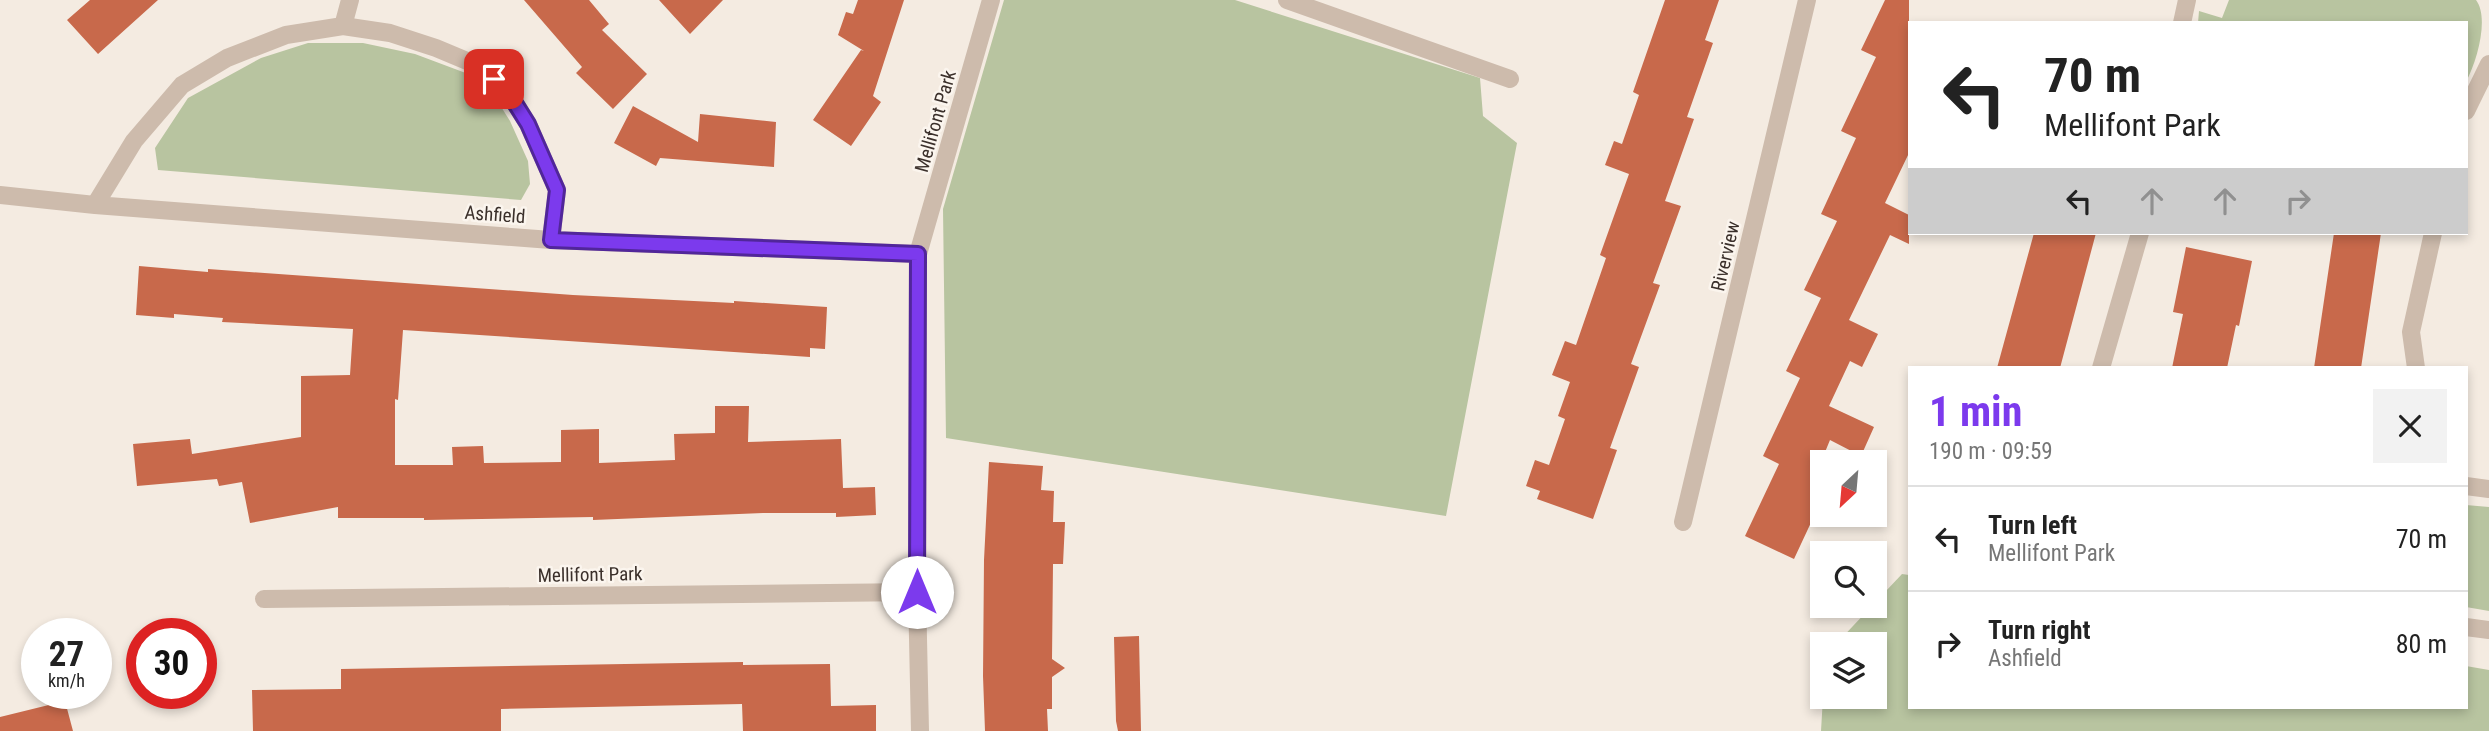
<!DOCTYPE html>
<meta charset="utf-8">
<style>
:root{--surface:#fff;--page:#f2f2f2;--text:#222;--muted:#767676;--line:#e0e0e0;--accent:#7c3aed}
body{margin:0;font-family:"Roboto Condensed",sans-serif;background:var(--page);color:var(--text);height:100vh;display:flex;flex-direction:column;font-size:26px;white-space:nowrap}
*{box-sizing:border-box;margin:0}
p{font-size:23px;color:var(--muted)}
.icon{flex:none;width:38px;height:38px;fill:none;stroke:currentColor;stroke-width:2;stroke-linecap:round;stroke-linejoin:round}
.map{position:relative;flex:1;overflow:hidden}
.drawer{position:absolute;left:1908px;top:366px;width:560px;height:343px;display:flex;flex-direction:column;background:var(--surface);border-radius:0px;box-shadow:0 4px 10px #0003}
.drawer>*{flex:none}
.hud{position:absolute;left:1908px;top:21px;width:560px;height:214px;border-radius:0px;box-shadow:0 4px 10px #0003;background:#fff;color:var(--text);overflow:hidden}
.needle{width:46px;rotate:206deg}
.controls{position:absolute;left:1810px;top:450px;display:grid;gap:14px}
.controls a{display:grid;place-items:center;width:77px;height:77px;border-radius:0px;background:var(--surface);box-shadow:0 4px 10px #0003;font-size:35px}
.speed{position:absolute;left:21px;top:618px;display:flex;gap:14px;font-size:35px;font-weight:700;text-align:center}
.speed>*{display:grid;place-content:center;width:91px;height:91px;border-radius:50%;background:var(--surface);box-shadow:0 4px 10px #0003;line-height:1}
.speed small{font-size:18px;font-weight:400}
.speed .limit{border:10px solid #d22;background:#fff;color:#111}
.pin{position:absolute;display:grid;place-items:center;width:60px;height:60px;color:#fff;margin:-30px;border-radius:14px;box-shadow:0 4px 10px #0006}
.me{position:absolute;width:77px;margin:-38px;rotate:0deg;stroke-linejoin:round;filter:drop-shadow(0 0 5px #0008)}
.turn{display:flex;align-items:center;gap:24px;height:147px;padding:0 21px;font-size:32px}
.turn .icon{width:91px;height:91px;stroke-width:2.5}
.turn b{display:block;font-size:49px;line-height:60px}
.lanes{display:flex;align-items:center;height:66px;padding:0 21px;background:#0003;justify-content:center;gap:35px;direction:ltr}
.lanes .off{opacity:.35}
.round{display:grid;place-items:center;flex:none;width:74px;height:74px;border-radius:0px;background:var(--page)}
.overview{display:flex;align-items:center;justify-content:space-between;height:119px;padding:0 21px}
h1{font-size:42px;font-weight:700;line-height:52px;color:var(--accent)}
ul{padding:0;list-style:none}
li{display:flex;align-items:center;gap:21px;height:105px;padding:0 21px;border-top:2px solid var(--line)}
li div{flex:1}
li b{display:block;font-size:26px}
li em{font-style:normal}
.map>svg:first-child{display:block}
</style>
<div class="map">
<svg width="2489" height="731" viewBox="0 0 2489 731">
<rect width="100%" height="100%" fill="#f4ebe1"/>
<path fill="#b8c4a0" d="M1004,0H1235L1480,78L1483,116L1517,143L1446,516L946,438L943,209Z
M2229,0H2476C2489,17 2478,59 2466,82V23H2198L2199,11L2222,18Z
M308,43H363L415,54L471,75L493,94L510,121L528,161L530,184L521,200L158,170L155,148L188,98L261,58Z
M2466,505L2489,507V611L2466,607Z
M1902,574L1909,575V707H2466V666L2489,670V731H1821L1823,697L1874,696V644H1836Z"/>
<path fill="#c8694b" d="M90,0H158L98,54L67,20Z
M524,0H589L609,24L602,30L647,74L613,109L576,73L582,67Z
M659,0H723L690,34Z
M858,0H904L873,96L881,102L851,146L813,120L861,50L864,51L838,35L846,12L853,14Z
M1665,0H1719L1705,40L1713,43L1687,117L1694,119L1665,201L1681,206L1653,283L1660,285L1631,364L1639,367L1610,448L1617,450L1593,519L1537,499L1540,491L1526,486L1535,460L1549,465L1565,419L1558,416L1570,382L1552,375L1565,341L1576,345L1606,258L1600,255L1629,174L1605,165L1614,141L1622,144L1639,95L1633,92Z
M1885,0H1909V153L1885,203L1909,215V244L1890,235L1849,320L1878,334L1862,367L1850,361L1829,406L1874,427L1861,456L1830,440L1811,486L1822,491V499L1794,559L1745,536L1779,464L1763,456L1800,378L1786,371L1821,298L1804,290L1837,221L1821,214L1856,138L1841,131L1876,57L1861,50Z
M633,106L698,142L700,114L776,122L774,167L660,158L656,166L614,143Z
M2034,233H2096L2060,368H1997Z
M2334,233H2381L2361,368H2314Z
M2186,247L2252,261L2239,326L2236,325L2227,368H2172L2183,314L2173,312Z
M139,266L208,272V269L573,295L734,303V301L827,307L825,349L810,348V357L403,330L398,400L395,399V465H453L452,447L483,446L484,463L561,462V430L599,429V463L675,460L674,434L715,433V406H749L748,442L841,439L843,488L875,487L876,515L836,517V513H763L593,520V517L424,520V518H338V507L250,523L242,482L219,486L217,479L137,486L133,444L190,439L192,454L301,437V376L350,375L353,329L222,322L223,318L174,314V318L136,315Z
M989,462L1043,466L1041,490L1054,491L1053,522H1065L1063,564H1053L1052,659L1065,668L1052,677V709H1047L1048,731H985L983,676L984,560Z
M1139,636L1141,731H1118L1116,721L1114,637Z
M743,662V665L830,664L831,706L876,705V731H743L742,704L501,709V731H253L252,690L341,689V669Z
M65,701L73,731H0V717Z"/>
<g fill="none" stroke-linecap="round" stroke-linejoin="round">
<path stroke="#cdbbac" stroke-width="18" d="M1287,0L1510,79
M2182,23L2187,0
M343,26L350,0
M2466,111L2489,64
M0,195L95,205L551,240L918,254
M95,205L134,141L182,85L227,58L286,35L343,26L390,33L436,48L479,66L508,92L528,124L557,190L551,240
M2101,368L2140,233
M2416,368L2411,332L2433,233
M2466,486L2489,489
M1683,522L1807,0
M264,599L917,592
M2466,627L2489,630
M920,731L917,592L918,254L991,0"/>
</g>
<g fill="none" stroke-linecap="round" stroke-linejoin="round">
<g stroke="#51269a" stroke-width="18">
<path id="route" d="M494,79L508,92L528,124L557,190L551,240L918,254L917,592"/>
</g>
<use href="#route" stroke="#7c3aed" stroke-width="12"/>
</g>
<g text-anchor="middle" stroke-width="5" stroke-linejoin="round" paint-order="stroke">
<g font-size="19" fill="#3b302b" stroke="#fbf5ee">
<text transform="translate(935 121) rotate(-74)" y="7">Mellifont Park</text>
<text transform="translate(495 214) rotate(4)" y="7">Ashfield</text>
<text transform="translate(1725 256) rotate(-77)" y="7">Riverview</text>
<text transform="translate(590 574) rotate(-1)" y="7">Mellifont Park</text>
</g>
</g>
</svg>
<div class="controls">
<a><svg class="needle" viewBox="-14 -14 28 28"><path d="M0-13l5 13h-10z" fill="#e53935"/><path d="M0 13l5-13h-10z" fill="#767676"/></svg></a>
<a><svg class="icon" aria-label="search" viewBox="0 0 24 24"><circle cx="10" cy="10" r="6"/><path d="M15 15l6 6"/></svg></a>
<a><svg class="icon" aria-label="layers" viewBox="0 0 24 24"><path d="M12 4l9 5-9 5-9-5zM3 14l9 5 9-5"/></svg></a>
</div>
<div class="speed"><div>27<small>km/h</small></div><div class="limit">30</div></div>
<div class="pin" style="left:494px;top:79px;background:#d93025"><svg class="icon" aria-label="arrive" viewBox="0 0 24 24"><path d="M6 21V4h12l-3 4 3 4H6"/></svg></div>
<svg class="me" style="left:917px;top:592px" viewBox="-20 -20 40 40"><circle r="19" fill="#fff"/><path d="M0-13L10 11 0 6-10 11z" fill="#7c3aed"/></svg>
<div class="hud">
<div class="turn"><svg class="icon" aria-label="left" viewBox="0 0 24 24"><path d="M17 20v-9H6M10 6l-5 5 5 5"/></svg><div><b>70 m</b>Mellifont Park</div></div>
<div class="lanes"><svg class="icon" aria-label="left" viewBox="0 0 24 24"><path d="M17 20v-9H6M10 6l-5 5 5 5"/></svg><svg class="icon off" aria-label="ahead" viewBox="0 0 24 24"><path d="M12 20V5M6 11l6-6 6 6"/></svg><svg class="icon off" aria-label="ahead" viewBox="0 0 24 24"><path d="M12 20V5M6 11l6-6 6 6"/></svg><svg class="icon off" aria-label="right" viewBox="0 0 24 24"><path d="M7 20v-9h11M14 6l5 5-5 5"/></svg></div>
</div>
<section class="drawer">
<div class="overview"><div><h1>1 min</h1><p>190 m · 09:59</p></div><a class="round"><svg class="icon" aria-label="close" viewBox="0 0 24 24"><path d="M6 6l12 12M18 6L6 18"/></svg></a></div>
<ul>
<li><svg class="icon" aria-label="left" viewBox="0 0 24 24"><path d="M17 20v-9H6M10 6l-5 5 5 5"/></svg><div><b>Turn left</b><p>Mellifont Park</p></div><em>70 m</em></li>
<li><svg class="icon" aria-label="right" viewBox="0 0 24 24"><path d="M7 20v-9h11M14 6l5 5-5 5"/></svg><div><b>Turn right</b><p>Ashfield</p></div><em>80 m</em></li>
</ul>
</section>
</div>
